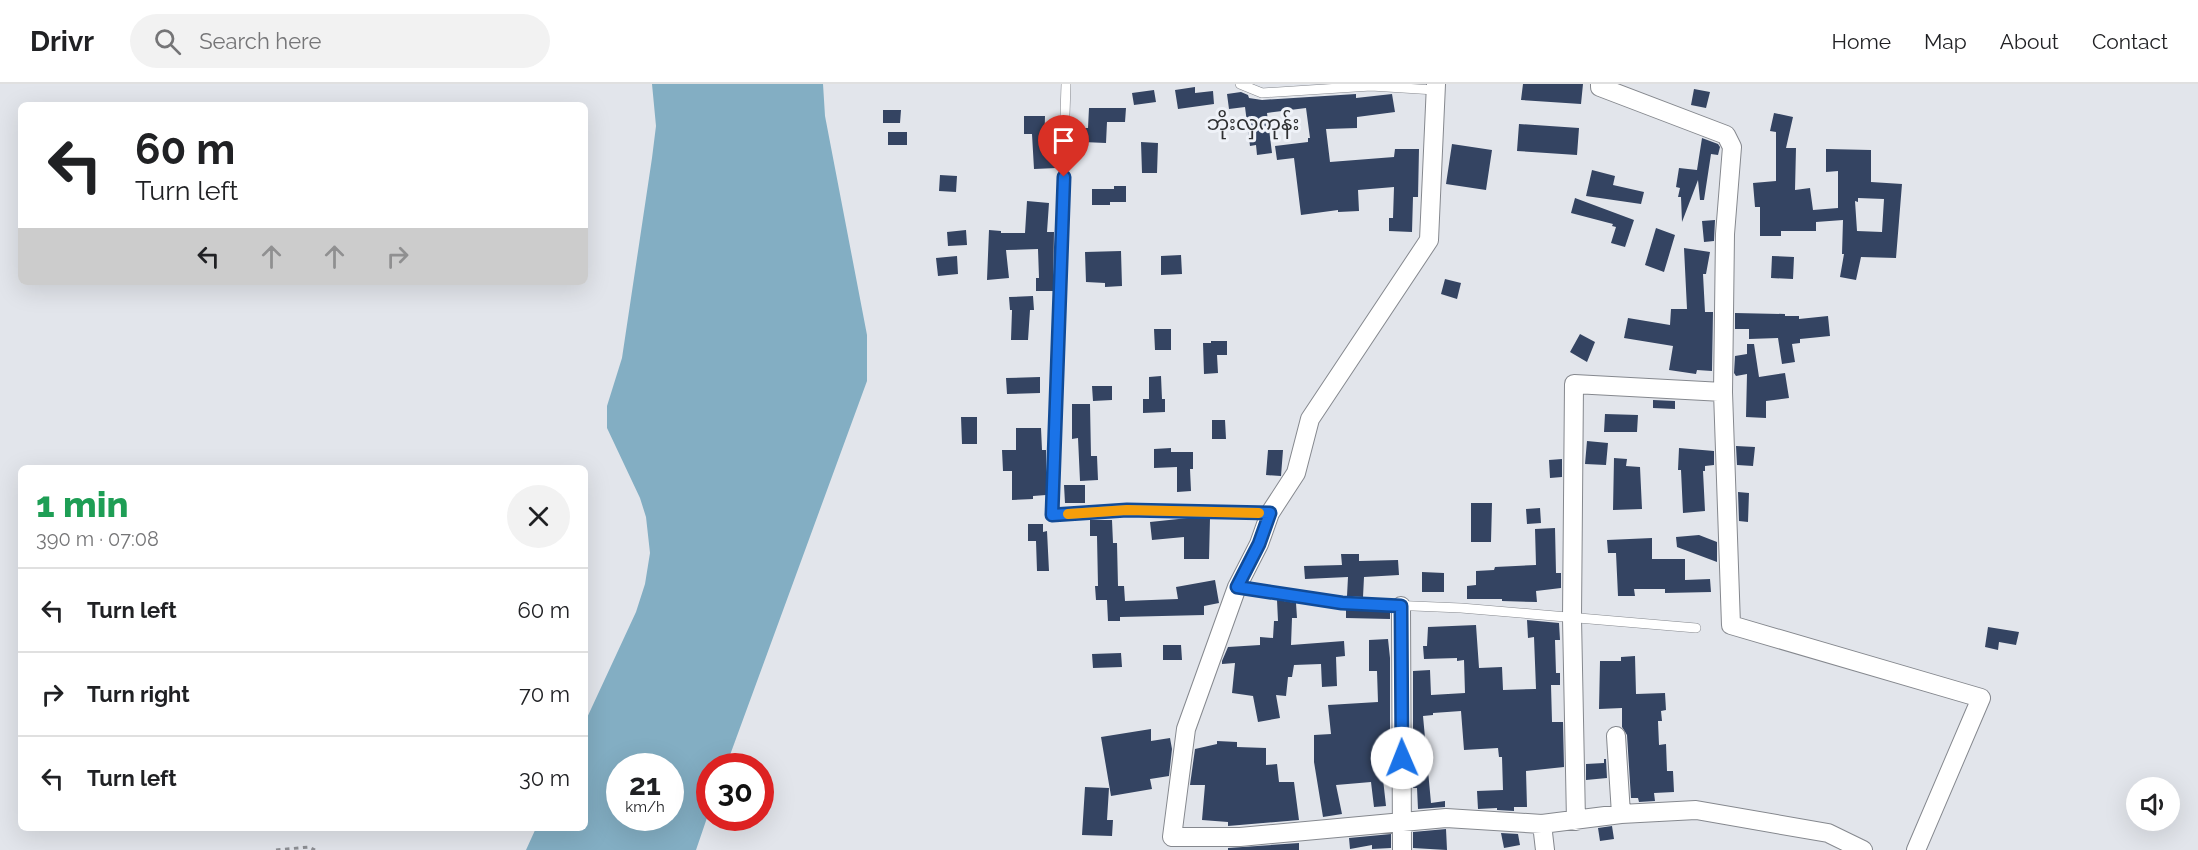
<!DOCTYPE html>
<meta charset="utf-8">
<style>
:root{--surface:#fff;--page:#f2f2f2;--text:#202124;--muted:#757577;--line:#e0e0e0}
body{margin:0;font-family:Raleway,"Noto Sans Myanmar",sans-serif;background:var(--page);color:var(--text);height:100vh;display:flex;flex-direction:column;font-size:22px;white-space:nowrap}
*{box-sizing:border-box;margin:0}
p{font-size:20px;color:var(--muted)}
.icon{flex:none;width:33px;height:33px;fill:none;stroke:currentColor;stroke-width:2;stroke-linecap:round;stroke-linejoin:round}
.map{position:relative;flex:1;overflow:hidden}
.side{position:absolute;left:18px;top:381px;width:570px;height:366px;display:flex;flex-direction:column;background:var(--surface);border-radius:9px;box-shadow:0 6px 24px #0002}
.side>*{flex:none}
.hud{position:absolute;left:18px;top:18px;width:570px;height:183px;border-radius:9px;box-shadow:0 6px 24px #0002;background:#fff;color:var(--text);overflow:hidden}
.tools{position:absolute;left:2126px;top:693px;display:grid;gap:12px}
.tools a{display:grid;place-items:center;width:54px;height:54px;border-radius:50%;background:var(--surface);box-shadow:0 6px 24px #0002;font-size:30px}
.speed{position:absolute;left:606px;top:669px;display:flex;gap:12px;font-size:30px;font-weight:700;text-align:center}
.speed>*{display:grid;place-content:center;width:78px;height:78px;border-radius:50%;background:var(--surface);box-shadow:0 6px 24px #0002;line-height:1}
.speed small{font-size:15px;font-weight:400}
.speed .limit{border:9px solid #d22;background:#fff;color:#111}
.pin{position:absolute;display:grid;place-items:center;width:51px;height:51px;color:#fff;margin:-62px -26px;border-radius:50% 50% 50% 0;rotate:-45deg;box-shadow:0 0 6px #0007}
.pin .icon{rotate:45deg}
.me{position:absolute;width:66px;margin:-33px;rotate:359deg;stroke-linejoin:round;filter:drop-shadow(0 0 4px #0008)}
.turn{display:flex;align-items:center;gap:21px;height:126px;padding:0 18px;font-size:27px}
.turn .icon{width:78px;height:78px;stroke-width:2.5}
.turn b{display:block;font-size:42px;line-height:51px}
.lanes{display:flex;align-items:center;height:57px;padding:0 18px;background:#0003;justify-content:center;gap:30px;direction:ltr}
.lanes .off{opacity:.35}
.round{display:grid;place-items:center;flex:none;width:63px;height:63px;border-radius:32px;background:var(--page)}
.headline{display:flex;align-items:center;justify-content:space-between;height:102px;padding:0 18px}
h1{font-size:36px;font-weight:800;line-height:45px;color:#1e9e55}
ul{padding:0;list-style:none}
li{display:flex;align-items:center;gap:18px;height:84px;padding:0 18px;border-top:2px solid var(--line)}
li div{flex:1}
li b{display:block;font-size:22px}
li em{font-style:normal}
header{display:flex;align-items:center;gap:36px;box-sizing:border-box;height:84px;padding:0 30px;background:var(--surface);border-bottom:2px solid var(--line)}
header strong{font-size:28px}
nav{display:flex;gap:33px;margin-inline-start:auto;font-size:21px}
.search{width:420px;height:54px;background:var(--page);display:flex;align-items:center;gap:15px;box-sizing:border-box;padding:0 21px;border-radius:33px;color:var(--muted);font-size:22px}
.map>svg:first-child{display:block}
</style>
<header>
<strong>Drivr</strong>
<div class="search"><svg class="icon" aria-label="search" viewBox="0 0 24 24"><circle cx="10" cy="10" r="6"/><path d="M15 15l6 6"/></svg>Search here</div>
<nav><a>Home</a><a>Map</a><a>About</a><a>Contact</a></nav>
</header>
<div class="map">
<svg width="2198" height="766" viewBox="0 0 2198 766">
<rect width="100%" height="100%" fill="#e2e5eb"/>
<path fill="#83aec3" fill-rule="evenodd" d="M652,0H823L825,32L867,251V297L726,682H710L709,728L696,766H526L536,744H585V638L636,528L645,500L650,469L646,433L640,414L607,344V322L622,274L652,74L656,42ZM620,682H670V734H620Z"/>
<path fill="#344462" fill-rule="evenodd" d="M1523,0H1583L1581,20L1521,16Z
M1195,3V9L1213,7L1214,20L1178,25L1175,6Z
M1694,5L1710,8L1706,24L1691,21Z
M1154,6L1156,18L1134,21L1132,9Z
M1241,8L1248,11L1249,14L1262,16L1356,10V14L1392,10L1395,28L1357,33V44L1326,45L1330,78L1394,73L1395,65H1419L1418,113H1413L1412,148L1389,147V134H1393L1394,103L1358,106L1359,127L1338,128V126L1301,131L1294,74L1277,76L1275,62L1308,58V54H1310L1306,24L1267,29L1272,69L1257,71L1256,61L1250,62L1245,23L1229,25L1227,10Z
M1089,24H1126L1125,38H1107L1106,59L1083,58V44H1088Z
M883,26H901L900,39H883Z
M1774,29L1793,33L1786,64H1796L1795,106L1810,104L1813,126L1838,124V87L1826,88V65L1871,66V98L1902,100L1896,174L1861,173L1856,196L1840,193L1844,170H1842L1843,136L1816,138V147H1781V152H1760V123H1755L1753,99L1776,97V48L1770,47ZM1858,114L1884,115L1882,148L1857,147L1855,117L1858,118Z
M1024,32H1045L1044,70L1057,69V84L1034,85L1032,50H1024Z
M1519,40L1579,44L1577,71L1517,67Z
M888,48H907V61H888Z
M1702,54L1718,60L1720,63L1718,71L1711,70L1704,116H1700L1698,96L1682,138L1681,113H1678L1680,104L1676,103L1679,84L1697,86Z
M1141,58L1158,59L1157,89H1142Z
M1452,60L1492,66L1486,106L1446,100Z
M1592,86L1615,92L1613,101L1644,108L1641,120L1586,112Z
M940,91L957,92L956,108L939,107Z
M1114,102H1126V118H1110V121H1092V105H1114Z
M1575,114L1634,136L1625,163L1611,159L1616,143L1612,142L1613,140L1571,129Z
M1027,117L1049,119L1047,148H1054L1053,207H1036V194H1039L1038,165L1006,166L1009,194L987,196L989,146L1001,147V149H1025Z
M1715,136L1714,157L1704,158L1702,137Z
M1656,144L1675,151L1664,188L1645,181Z
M966,146L967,161L948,162L947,148Z
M1684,164L1710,168L1706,190H1703L1705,228H1713L1712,287L1697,286L1696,290L1669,286L1673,262L1624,254L1628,234L1670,241L1671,225H1687Z
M1121,167L1122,202L1105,203V199L1086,198L1085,168Z
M1181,171L1182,190L1161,191V172Z
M957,172L958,190L938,192L936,174Z
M1772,172L1794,173L1793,195L1771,194Z
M1445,195L1461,199L1457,215L1441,210Z
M1033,212L1034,226H1030L1028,256H1011L1012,226H1010L1009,213Z
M1735,229L1785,230V232H1799V235L1828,232L1830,252L1800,255V259L1792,260L1795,278L1782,280L1778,254L1749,255V245H1735Z
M1154,245H1171V266H1155Z
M1580,250L1595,258L1587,278L1570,268Z
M1211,257H1227V271H1217L1218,289L1204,290L1203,259H1211Z
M1747,260H1754L1759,293L1785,289L1789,314L1766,317V334L1746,333L1747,290L1736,292L1734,289L1735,272L1747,270Z
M1161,292L1162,315H1165V328L1143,329V315H1149V293Z
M1040,293V309L1007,310L1006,294Z
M1092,302H1112V316L1093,317Z
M1653,316L1675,317V325L1653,324Z
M1072,320H1090L1091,372H1097L1098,396L1080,397L1078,354L1072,355Z
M1605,330L1638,331L1637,348H1604Z
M961,333H977V360H962Z
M1212,336H1225L1226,355H1212Z
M1016,344H1041L1042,366H1046V411L1033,412V415L1012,416V387H1003L1002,366H1016Z
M1587,357L1608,359L1606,381L1585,380Z
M1736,362L1755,363L1753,382L1737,381Z
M1171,364V368H1193V385H1190L1191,407L1177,408V383L1154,384V365Z
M1679,364L1714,367V381L1705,382V387H1703L1705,427L1683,429L1681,386H1678Z
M1268,366H1283L1281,392L1266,391Z
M1614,374L1627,375L1626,382L1640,383L1642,425L1613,426Z
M1562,375V393L1550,394L1549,376Z
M1064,401H1085V419H1065Z
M1738,408L1749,409L1748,438L1739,437Z
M1471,419H1492L1491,458H1471Z
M1540,424L1541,439L1527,440L1526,425Z
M1188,434H1210L1209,475H1184V453L1152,456L1150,438Z
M1090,436H1112L1113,459H1117L1118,502H1124L1125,517L1178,515L1176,503L1215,496L1219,519L1204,522V531L1120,533V537H1108L1107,516H1096L1095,502H1098L1097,452H1090Z
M1028,440H1043V448L1047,447L1049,487H1037L1036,457H1028Z
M1555,444L1556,489H1561V504L1536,507L1537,518L1502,517V515H1467V502L1476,501V487L1494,486L1495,483L1536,481L1535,445Z
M1699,451L1717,458V478L1677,463L1676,453Z
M1652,454V475H1685V496L1710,495L1711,508L1665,509V505H1634L1635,512H1618L1616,469H1608L1607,456Z
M1341,470H1359V477L1398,476L1399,491L1364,493L1363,513L1347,512L1348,493L1305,495L1304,482L1342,481Z
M1422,488L1444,489V508H1422Z
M1277,516L1296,519L1297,534H1292L1291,561L1344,557L1345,572L1336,573L1337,602L1322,603L1321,580L1294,581L1292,593H1288L1286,612L1276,611L1280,634L1258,638L1253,612L1232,609L1235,579L1222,580V577L1228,563L1260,561V553L1273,554L1274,537H1278Z
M1346,526L1390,528V535L1346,534Z
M1527,536L1559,539L1560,556H1555L1556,589H1560V601H1551L1552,638H1563L1564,683L1526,687L1527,723H1514V727L1497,726V724L1478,725L1477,707L1503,706L1502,673H1499L1498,664L1464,666L1461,627L1433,629V631L1423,632L1431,719L1445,717V723L1418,725L1417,704H1413V587L1430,586L1431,611L1465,609L1464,576L1457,577V574L1424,575L1423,562H1427L1428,543L1476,541L1479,584L1502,583L1503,606L1536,605L1534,553L1528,554Z
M1988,543L2019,548L2016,561L1999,558L1998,566L1985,563Z
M1388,555L1390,574V694L1383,695L1386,722L1374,723L1371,698L1336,701L1342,730L1323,733L1314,678V651L1331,650L1328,621L1378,618L1377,587H1369V556Z
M1163,561H1181L1182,576H1163Z
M1121,569L1122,583L1093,584L1092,570Z
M1635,572L1636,610L1665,609L1666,626L1661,627L1662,637H1658L1659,661L1666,660L1667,687H1673L1674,708L1654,709L1655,717L1639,718L1638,714H1631L1627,651L1622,643V624L1599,625L1600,577H1621V573Z
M1151,645V657L1170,654L1172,665L1169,692L1150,695L1152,705L1111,712L1101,653Z
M1217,657L1237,658V663L1266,664V681L1277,680L1279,698H1294L1299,736L1228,742V738L1202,736L1205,701H1190L1195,665L1217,660Z
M1604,675H1606L1607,694L1586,696V680L1604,679Z
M1085,703L1109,704L1107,736H1113L1112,752L1082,751Z
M1612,742L1614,755L1600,757L1598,744Z
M1446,745L1447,766L1413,764V748Z
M1501,749L1518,750L1520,761L1504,764Z
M1391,750V764L1372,765V761L1350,765L1349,754Z
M1299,759V766H1228V764Z"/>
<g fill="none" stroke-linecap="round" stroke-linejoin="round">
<g stroke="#85888e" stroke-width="10">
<path id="service" d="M1066,0L1052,431L1127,426L1270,429
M1240,0L1262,9L1371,2L1435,6
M1237,503L1342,519L1461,524L1696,544"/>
</g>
<g stroke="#85888e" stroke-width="20">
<path id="minor" d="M1436,0L1429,156L1310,335L1296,389L1270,429L1259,460L1237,503L1186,645L1172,753H1240L1446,734L1542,740L1621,730L1696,726L1828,749L1863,766
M1600,0V3L1726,51L1732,63L1725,150L1723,308L1731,541L1981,614L1916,766
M1401,522L1402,766
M1616,652L1621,730
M1576,737L1572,534L1574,300L1723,308
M1542,740L1545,766"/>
</g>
<path stroke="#8d8f94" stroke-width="3" stroke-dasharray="4.5 4.5" stroke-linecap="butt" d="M276,766L309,763L315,766"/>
<use href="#service" stroke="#fff" stroke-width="9"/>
<use href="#minor" stroke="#fff" stroke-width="18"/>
</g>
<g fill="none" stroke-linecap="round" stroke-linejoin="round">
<g stroke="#114b97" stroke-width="15">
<path id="route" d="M1064,93L1052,431L1127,426L1270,429L1259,460L1237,503L1342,519L1401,522L1402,674"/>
</g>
<use href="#route" stroke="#1a73e8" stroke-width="10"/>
<path stroke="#f59e0b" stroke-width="10" d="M1068,430L1127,426L1259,429"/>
</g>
<g text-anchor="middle" stroke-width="6" stroke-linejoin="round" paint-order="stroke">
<g font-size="20" fill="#2e2f31" stroke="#eff2f8">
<text x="1253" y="46">ဘိုးလှကုန်း</text>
</g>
</g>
</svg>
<div class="tools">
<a><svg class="icon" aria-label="sound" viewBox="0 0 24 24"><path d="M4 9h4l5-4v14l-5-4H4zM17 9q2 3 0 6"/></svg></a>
</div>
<div class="speed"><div>21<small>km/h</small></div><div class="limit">30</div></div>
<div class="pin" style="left:1064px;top:93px;background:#d93025"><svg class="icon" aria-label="arrive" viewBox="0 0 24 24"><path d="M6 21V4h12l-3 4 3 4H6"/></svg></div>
<svg class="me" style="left:1402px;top:674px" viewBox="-20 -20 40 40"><circle r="19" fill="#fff"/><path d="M0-13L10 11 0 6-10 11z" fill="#1a73e8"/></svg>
<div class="hud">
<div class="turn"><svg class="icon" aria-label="left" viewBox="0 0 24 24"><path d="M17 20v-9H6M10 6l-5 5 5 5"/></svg><div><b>60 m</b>Turn left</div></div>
<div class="lanes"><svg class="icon" aria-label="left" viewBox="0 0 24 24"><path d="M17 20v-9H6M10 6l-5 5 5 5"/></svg><svg class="icon off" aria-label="ahead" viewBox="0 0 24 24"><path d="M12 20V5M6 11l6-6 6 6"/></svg><svg class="icon off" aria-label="ahead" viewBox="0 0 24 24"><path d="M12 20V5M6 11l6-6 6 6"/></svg><svg class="icon off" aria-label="right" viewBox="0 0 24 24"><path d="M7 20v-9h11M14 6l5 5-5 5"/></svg></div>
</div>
<section class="side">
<div class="headline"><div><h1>1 min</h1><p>390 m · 07:08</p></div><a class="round"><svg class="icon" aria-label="close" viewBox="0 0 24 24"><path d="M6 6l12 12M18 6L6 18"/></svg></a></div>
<ul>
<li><svg class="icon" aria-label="left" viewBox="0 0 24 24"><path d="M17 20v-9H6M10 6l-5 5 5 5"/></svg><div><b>Turn left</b></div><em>60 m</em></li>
<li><svg class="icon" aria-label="right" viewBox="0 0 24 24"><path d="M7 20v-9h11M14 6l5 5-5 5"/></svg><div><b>Turn right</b></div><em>70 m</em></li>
<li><svg class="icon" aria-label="left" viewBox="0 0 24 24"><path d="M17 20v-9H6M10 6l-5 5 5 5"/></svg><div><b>Turn left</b></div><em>30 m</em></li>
</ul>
</section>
</div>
